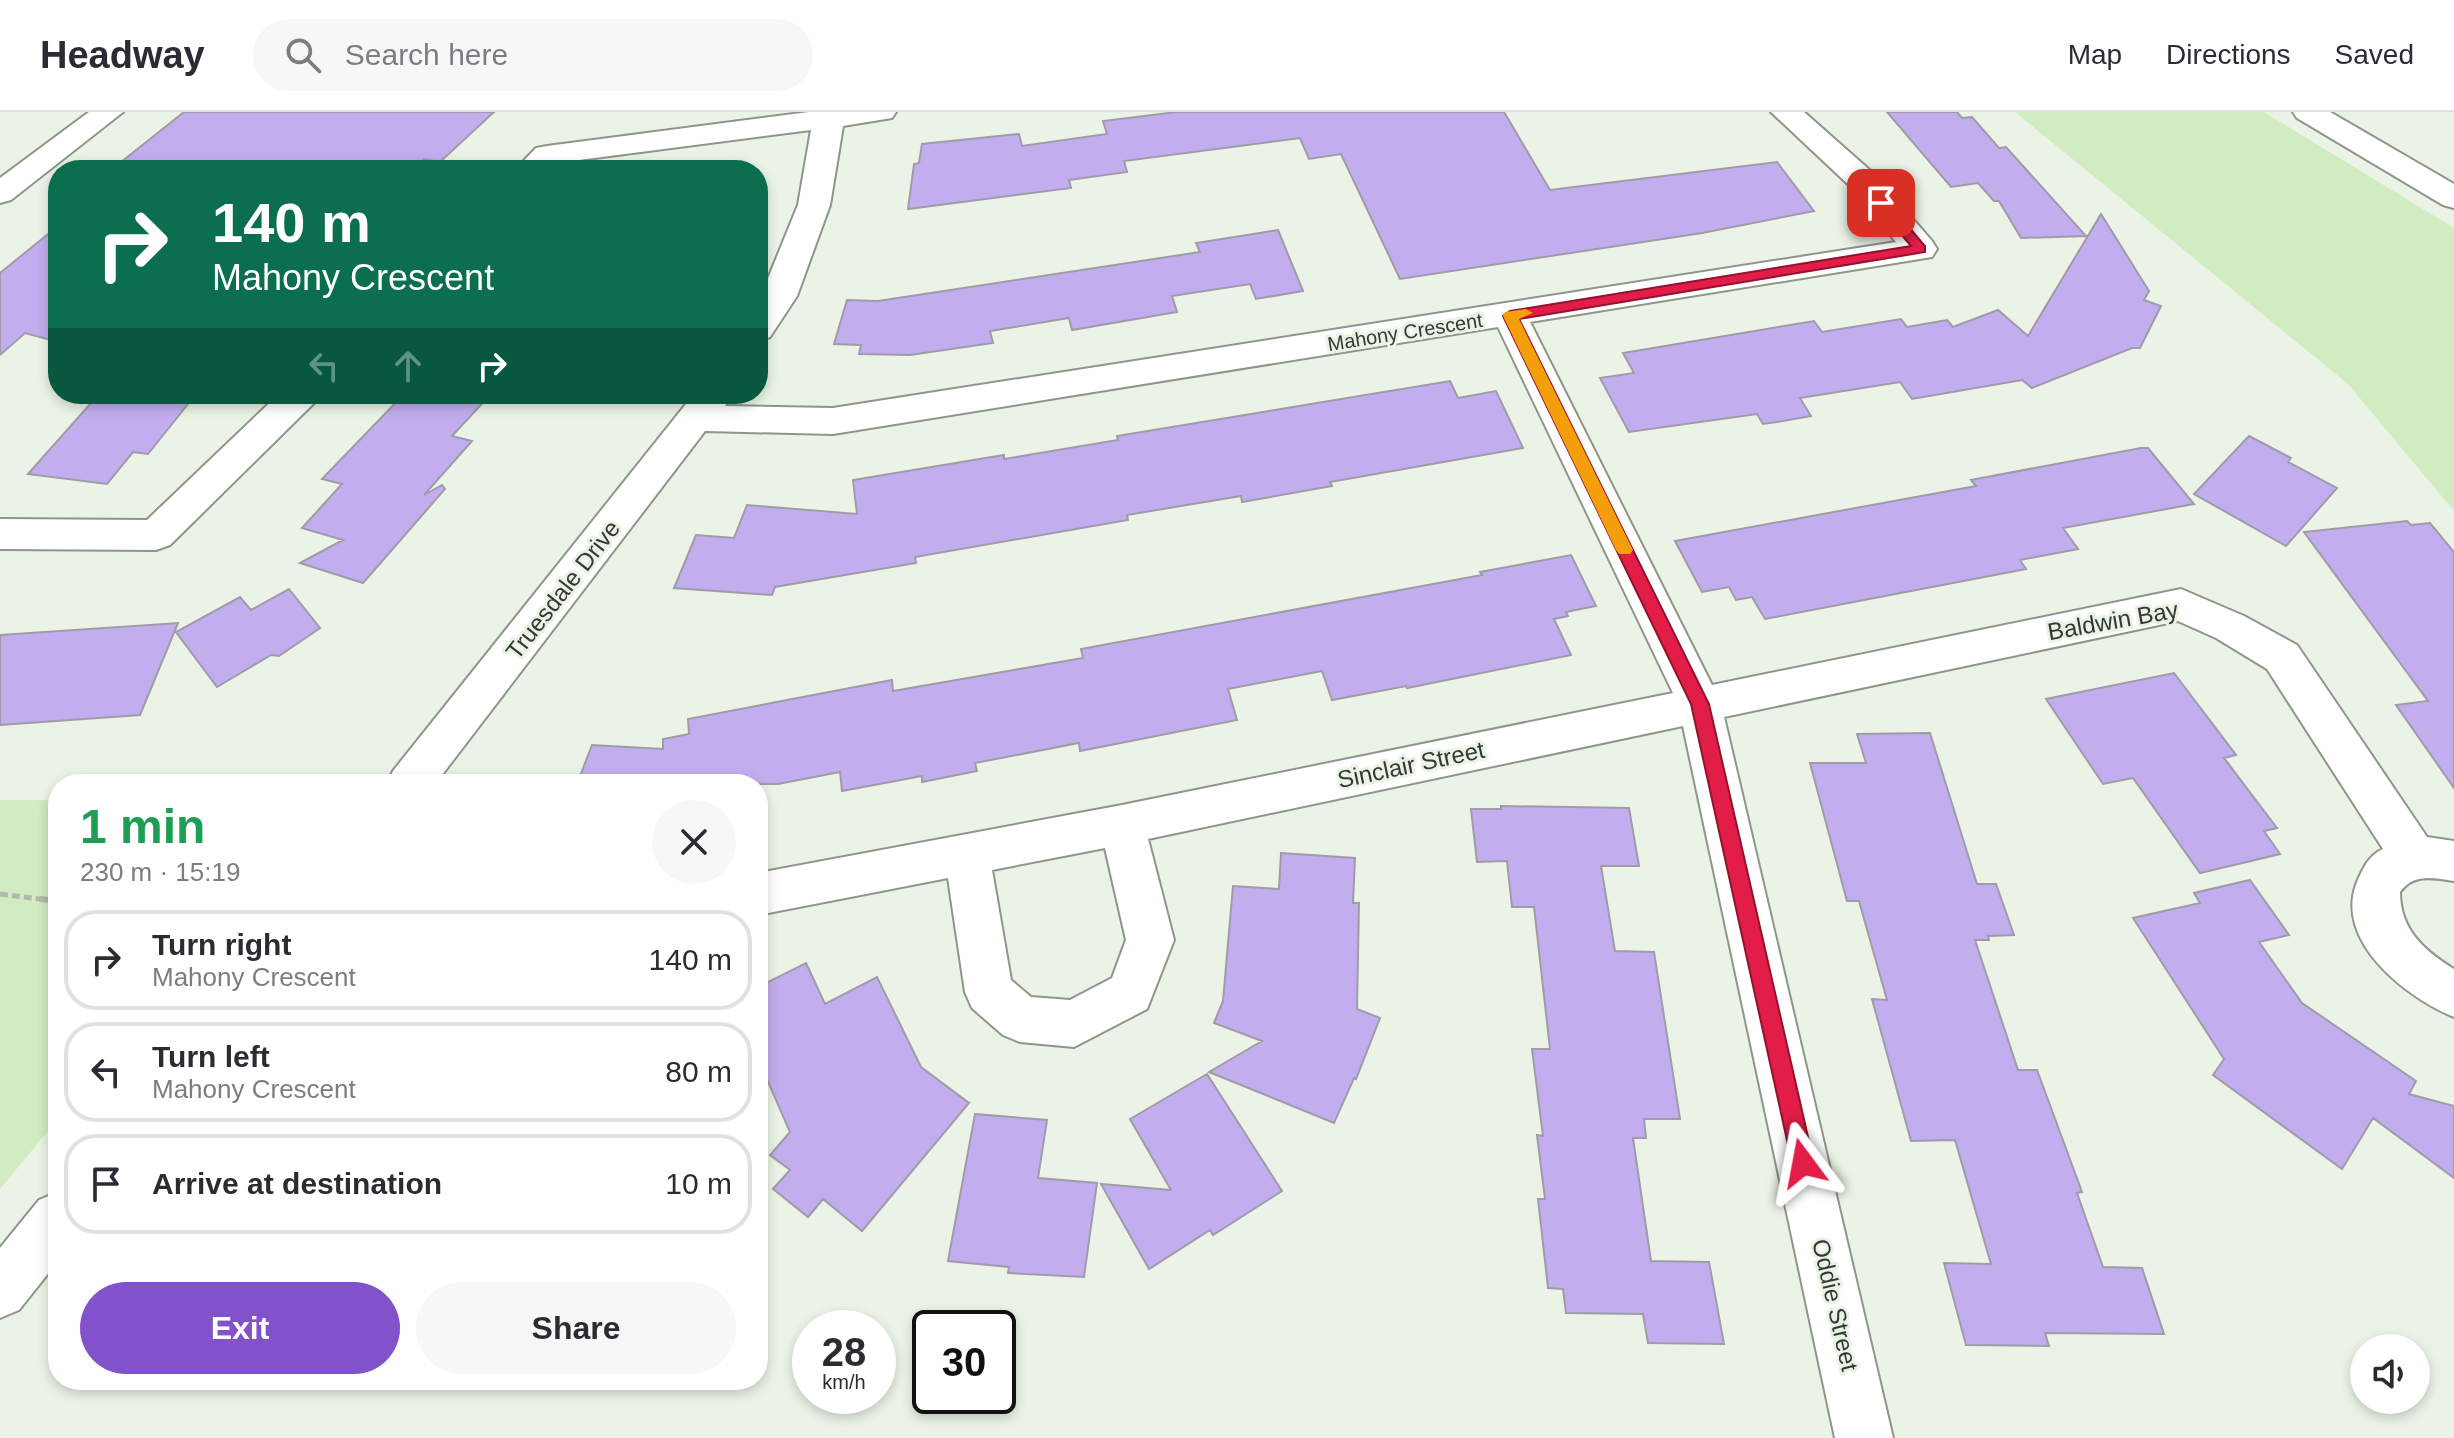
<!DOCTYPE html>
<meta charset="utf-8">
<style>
:root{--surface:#fff;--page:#f7f7f7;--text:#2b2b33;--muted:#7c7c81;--line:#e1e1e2;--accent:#8252ca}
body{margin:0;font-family:Arial,sans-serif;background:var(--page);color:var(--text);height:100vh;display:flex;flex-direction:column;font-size:30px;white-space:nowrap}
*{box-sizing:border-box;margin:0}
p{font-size:26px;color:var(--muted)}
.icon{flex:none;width:44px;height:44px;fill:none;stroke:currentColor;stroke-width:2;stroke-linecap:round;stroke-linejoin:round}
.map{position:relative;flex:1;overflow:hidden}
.drawer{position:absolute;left:48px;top:662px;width:720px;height:616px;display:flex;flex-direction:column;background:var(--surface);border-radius:32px;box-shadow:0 4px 12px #0003}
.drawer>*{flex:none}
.top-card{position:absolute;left:48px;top:48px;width:720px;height:244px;border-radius:32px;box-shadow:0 4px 12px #0003;background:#0b6e4f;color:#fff;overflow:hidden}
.tools{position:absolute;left:2350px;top:1222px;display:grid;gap:16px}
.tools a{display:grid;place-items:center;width:80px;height:80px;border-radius:50%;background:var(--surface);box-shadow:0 4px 12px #0003;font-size:40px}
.speed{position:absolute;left:792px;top:1198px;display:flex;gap:16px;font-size:40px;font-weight:700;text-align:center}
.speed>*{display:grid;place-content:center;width:104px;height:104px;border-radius:50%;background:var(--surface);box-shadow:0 4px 12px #0003;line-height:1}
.speed small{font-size:20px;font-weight:400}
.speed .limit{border:4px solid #111;border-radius:12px;background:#fff;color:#111}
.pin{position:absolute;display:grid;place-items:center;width:68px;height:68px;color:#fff;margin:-34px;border-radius:16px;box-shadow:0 4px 12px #0006}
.me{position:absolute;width:88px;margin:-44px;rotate:347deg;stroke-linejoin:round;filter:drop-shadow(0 0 6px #0008)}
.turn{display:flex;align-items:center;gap:28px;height:168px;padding:0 32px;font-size:36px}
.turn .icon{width:104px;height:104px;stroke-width:2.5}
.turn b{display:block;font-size:56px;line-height:68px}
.lanes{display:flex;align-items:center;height:76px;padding:0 32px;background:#0003;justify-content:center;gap:40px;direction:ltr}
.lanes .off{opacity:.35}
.round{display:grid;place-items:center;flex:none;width:84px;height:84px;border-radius:42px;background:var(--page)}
.summary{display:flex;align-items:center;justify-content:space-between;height:136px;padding:0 32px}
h1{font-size:48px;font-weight:600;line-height:60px;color:#1e9e55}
.action{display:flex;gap:16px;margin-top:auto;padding:16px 32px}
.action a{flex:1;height:92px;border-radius:48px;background:var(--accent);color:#fff;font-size:32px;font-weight:600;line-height:92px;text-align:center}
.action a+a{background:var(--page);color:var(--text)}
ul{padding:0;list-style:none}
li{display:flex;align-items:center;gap:24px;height:100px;margin:0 16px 12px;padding:0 16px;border:4px solid var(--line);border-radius:32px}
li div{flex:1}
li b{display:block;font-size:30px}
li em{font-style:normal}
header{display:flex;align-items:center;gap:48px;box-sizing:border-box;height:112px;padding:0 40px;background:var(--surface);border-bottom:2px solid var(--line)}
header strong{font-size:38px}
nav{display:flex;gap:44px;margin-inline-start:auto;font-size:28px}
.search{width:560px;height:72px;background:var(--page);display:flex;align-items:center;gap:20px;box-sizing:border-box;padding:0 28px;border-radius:44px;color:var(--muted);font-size:30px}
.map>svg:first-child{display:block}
</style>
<header>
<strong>Headway</strong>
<div class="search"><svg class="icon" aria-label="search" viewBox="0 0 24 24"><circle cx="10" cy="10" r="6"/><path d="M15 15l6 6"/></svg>Search here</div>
<nav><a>Map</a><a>Directions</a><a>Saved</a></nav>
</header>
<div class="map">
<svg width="2454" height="1326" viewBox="0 0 2454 1326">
<rect width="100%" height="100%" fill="#ebf3e6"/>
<path fill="#d0ecc0" d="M2015,0H2264L2454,116V399L2348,272Z
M58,688V1007L0,1077V688Z"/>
<path fill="#c2aeee" stroke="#9f9ba9" stroke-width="2" d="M184,0H494L440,50L424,47L412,58H111Z
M1177,0H1504L1550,78L1777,50L1814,99L1702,121L1400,167L1341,42L1309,47L1300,26L1124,49L1127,60L1069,68L1071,76L908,97L914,52L919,51L922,32L1019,22L1022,34L1107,22L1103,9Z
M1887,0H1957L1962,6L1972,5L1999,36L2006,35L2086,124L2021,126L1999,89H1994L1978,71L1951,75Z
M2101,102L2149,179L2144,188L2161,194L2140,236H2132L2032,276L2022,268L1912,287L1900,270L1800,286L1811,304L1783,309L1763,312L1757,302L1629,320L1600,266L1634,261L1623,241L1814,209L1822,220L1901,207L1907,215L1947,208L1953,215L1998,198L2028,224Z
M58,114V230L25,221L0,243V161Z
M1278,118L1303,179L1256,187L1250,172L1172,184L1177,200L1072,218L1069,206L990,219L993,231L910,243L859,242L861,233L834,232L847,188L878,189L1200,140L1196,131Z
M1450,269L1458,286L1496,279L1523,336L1330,370L1332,374L1242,390L1241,384L1127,403L1128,408L915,445L916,451L775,475L772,483L674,476L696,423L734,426L747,393L857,402L853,368L1004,343V347L1118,328L1117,324Z
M99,282H196L148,342L133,340L107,372L28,362Z
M404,282H491L452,324L472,329L424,383L442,373L445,377L363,471L300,451L343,428L302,416L342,372L322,367Z
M2249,324L2291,346L2288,350L2337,376L2286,434L2194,382Z
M2141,336H2148L2194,392L2063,416L2078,437L2020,448L2026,457L1765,507L1752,485L1736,488L1729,475L1702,480L1675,429L1976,374L1971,368Z
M2407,409L2411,413L2430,411L2454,440V676L2396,593L2428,589L2304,420Z
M1571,443L1596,494L1566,500L1568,504L1554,507L1571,543L1407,576L1406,574L1332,588L1322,559L1228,577L1237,608L1080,639L1079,631L975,651L977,659L922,670V664L842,679L840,660L778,672H577L592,633L663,637V627L689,622L688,607L892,568L893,579L1083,546L1081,537L1482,463L1480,460Z
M289,477L320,516L279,544L271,543L217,575L176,520L240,485L251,498Z
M178,511L140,603L0,613V523Z
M2174,561L2236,643L2224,646L2277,716L2264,719L2280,742L2200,761L2133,666L2103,672L2046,587Z
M1930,621L1977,772H1996L2014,823L1988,824L1989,828H1975L2018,958H2037L2082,1080L2077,1081L2103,1155L2142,1156L2164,1222L2045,1221L2049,1234L1966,1233L1944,1151L1991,1152L1955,1028L1911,1029L1872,887L1887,888L1859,789H1847L1810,651H1866L1857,622Z
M1501,694L1629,696L1639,754H1601L1615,839L1654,840L1680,1007H1644L1646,1026H1633L1651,1149L1709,1150L1724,1232L1648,1231L1643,1202L1566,1201L1563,1177L1548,1176L1538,1087H1545L1537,1023L1543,1024L1532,937H1550L1534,795H1512L1507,749L1477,750L1471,697H1501Z
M1281,741L1355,746L1353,791H1359L1357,897L1380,906L1356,967L1354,966L1334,1011L1209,960L1262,929L1214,911L1223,889L1233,774L1279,777Z
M2250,768L2289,823L2259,830L2302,891L2416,969L2409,982L2454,994V1066L2373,1006L2342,1057L2213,963L2224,947L2133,806L2200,791L2194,781Z
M806,851L825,892L877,865L921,955L969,991L862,1119L823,1087L808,1105L773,1077L790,1058L770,1043L790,1020L758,947V875Z
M1207,962L1282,1079L1213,1123L1210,1118L1149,1157L1101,1072L1171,1078L1130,1007Z
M975,1002L1047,1008L1038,1066L1097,1071L1084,1165L1008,1161L1009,1155L948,1149Z"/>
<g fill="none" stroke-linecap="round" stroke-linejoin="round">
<g stroke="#8e968a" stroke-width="4">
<path id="minor" d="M89,0H123L11,88L0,91V66Z
M809,0H896L892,6L843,14L830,93L797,184L770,225L758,229V191L798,93L811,18L556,51L549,58H515L536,36L547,34Z
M1771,0H1804L1873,61L1932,129L1937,137L1932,145L1530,210L1712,573L2181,477L2244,504L2297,533L2427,725L2454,729V769C2433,766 2414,761 2400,780C2400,817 2423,838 2454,857V905C2407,886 2333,829 2357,770C2363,756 2369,743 2383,737L2267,557L2216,526L2178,509L1724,605L1893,1326H1835L1683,614L1148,727L1174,828L1147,897L1074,935L1020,930L1003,923L972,896L965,880L948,766L758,803V761L1122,693L1673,581L1498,215L833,322L705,319L435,672H387L393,659L694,282H732L725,294L833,296L1896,130L1851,75ZM1105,736L1126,828L1112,866L1070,888L1031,885L1011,868L992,758Z
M279,282H319L314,291L170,433L156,438L0,437V407L147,408Z
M58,1080V1149L19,1198L0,1206V1136L39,1088Z"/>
</g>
<g stroke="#8e968a" stroke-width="4">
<path id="highway" d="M2293,0H2330L2454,72V96L2443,93L2297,6Z"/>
</g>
<path stroke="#b2b9ae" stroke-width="5" stroke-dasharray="8 4" stroke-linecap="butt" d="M0,782L56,789"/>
<path stroke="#b2b9ae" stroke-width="6" stroke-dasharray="9 5" stroke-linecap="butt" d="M40,787L58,789"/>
<use href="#minor" fill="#fff" fill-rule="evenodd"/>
<use href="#highway" fill="#fff" fill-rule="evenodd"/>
</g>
<path fill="#e11d48" stroke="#92132f" stroke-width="2" d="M1881,87L1886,88L1925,134V140L1519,207L1709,592L1814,1051L1810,1059L1803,1062L1795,1059L1792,1051L1691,592L1503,204L1510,199L1911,134L1875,91Z"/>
<path fill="#f59e0b" d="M1526,197L1533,201L1519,207L1633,438L1630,442H1619L1616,438L1503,204L1505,200Z"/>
<g text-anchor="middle" stroke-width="6" stroke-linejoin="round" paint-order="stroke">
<g font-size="20" fill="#353934" stroke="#ebf3e6">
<text transform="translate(1405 220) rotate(-9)" y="7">Mahony Crescent</text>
</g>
<g font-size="24" fill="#353934" stroke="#ebf3e6">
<text transform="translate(563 478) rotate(-52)" y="8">Truesdale Drive</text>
<text transform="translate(2113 509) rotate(-10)" y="8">Baldwin Bay</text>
<text transform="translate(1411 653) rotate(-12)" y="8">Sinclair Street</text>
<text transform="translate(1835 1193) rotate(77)" y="8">Oddie Street</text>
</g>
</g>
</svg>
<div class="tools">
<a><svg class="icon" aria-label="sound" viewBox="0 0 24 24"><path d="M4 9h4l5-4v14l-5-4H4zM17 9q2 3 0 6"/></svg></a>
</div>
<div class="speed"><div>28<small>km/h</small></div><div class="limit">30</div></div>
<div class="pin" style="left:1881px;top:91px;background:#d93025"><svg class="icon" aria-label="arrive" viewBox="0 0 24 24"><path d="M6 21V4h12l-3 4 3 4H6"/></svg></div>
<svg class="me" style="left:1803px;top:1051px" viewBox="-20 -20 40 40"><path d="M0-17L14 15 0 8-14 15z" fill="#e11d48" stroke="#fff" stroke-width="4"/></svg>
<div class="top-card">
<div class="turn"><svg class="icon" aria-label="right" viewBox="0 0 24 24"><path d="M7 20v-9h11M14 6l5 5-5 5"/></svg><div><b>140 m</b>Mahony Crescent</div></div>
<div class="lanes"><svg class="icon off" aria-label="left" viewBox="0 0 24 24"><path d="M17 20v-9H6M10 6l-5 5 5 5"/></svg><svg class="icon off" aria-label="ahead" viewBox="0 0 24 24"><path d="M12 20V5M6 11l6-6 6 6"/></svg><svg class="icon" aria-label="right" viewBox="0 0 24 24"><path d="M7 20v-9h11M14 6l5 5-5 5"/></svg></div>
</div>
<section class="drawer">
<div class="summary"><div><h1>1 min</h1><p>230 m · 15:19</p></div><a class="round"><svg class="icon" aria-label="close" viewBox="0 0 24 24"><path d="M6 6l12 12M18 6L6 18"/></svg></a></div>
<ul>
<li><svg class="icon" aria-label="right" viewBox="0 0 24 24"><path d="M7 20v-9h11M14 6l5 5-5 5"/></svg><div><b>Turn right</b><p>Mahony Crescent</p></div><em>140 m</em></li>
<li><svg class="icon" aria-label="left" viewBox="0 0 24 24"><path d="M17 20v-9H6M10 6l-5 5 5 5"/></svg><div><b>Turn left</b><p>Mahony Crescent</p></div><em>80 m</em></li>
<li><svg class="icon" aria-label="arrive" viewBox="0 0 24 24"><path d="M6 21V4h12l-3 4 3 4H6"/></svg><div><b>Arrive at destination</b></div><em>10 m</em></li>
</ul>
<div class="action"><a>Exit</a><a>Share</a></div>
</section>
</div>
